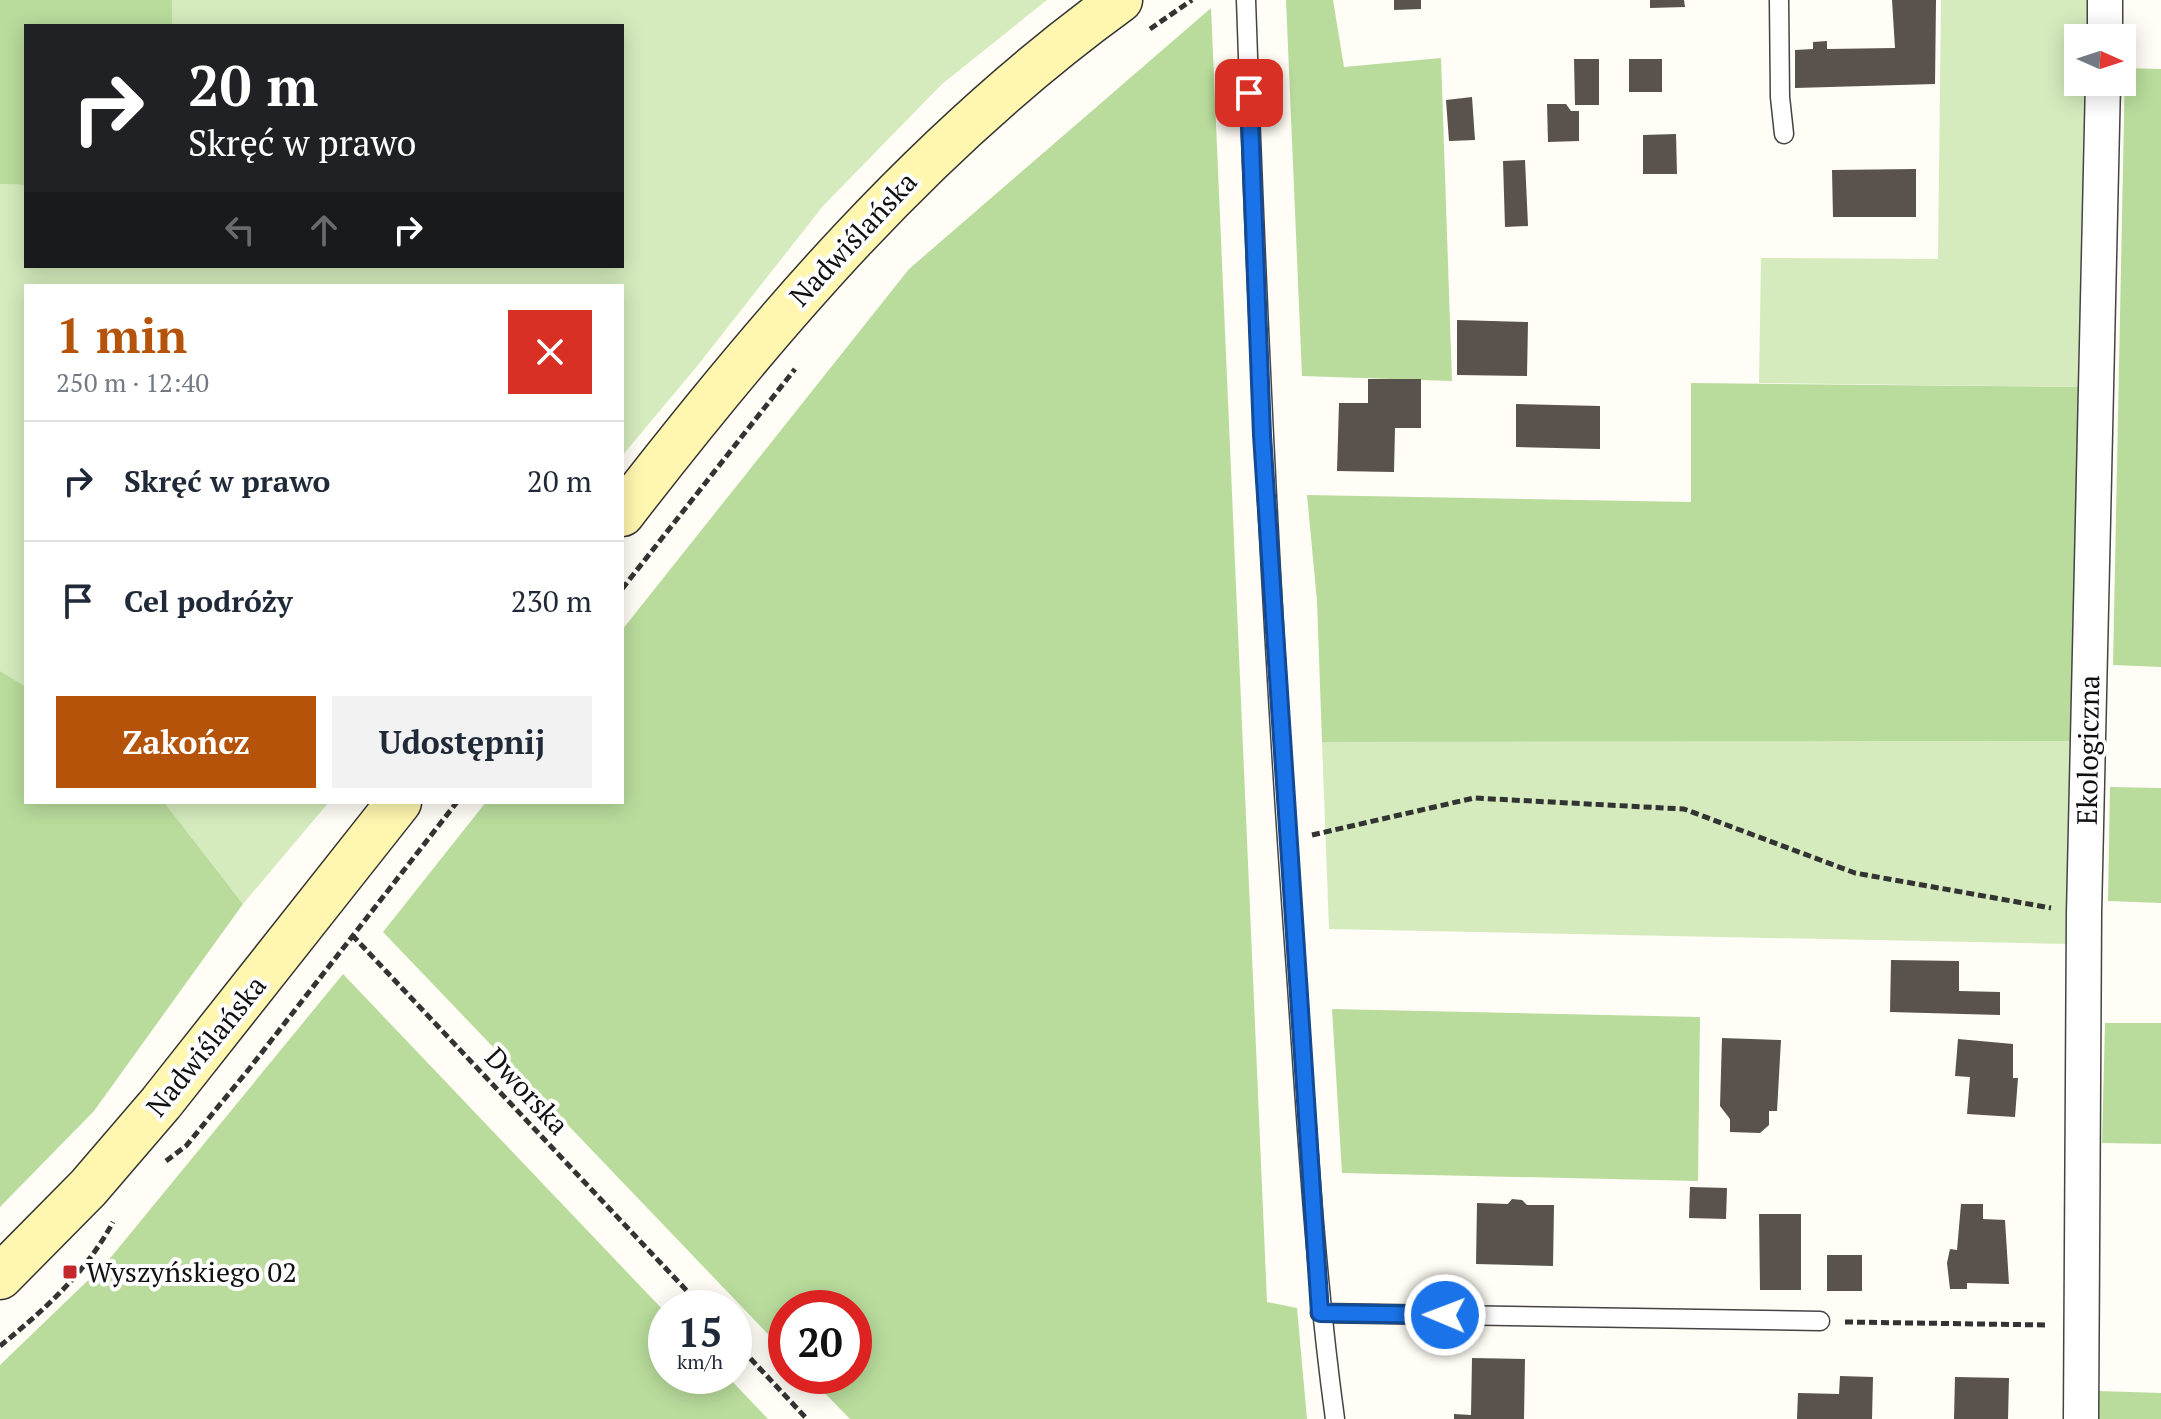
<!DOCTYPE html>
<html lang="pl">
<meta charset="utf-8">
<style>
:root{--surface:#fff;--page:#f2f2f3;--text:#1f2937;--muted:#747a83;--line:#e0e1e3;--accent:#b45309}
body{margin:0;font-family:"PT Serif",serif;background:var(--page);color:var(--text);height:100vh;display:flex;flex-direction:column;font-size:30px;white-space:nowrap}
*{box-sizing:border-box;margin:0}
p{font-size:26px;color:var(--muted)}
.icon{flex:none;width:44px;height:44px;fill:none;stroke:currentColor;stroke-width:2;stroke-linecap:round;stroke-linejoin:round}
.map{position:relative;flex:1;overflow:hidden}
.sheet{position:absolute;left:24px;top:284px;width:600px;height:520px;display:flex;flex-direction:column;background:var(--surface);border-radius:0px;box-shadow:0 4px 20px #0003}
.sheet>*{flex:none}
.guide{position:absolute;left:24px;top:24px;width:600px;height:244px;border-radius:0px;box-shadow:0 4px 20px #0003;background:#202124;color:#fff;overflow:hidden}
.needle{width:52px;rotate:93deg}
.fabs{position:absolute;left:2064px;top:24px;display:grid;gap:16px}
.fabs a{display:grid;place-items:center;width:72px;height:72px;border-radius:0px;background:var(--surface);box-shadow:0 4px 20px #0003;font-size:40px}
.speed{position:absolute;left:648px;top:1290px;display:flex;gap:16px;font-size:40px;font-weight:700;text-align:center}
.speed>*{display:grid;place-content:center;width:104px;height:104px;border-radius:50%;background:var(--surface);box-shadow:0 4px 20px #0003;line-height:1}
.speed small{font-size:20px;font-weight:400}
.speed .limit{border:12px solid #d22;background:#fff;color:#111}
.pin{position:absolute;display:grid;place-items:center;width:68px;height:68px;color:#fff;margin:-34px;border-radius:16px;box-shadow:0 4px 12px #0006}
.me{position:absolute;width:88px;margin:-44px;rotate:271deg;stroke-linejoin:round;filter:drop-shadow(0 0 6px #0008)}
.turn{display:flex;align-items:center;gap:28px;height:168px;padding:0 32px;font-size:36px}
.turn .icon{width:104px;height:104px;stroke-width:2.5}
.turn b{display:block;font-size:56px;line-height:68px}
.lanes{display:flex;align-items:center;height:76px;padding:0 32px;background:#0003;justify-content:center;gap:40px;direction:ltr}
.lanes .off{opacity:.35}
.round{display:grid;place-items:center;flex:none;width:84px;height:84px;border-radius:0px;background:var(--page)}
.overview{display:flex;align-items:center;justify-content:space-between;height:136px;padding:0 32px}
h1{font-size:48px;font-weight:600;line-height:60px;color:var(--accent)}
.action{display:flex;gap:16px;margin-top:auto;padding:16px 32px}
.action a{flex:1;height:92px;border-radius:0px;background:var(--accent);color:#fff;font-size:32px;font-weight:600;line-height:92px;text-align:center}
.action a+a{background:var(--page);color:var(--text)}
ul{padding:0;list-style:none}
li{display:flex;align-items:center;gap:24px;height:120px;padding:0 32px;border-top:2px solid var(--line)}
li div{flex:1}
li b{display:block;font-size:30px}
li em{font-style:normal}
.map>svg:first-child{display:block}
</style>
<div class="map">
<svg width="2161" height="1419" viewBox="0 0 2161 1419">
<rect width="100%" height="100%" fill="#fffdf5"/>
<path fill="#d5ebbd" d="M172,0H1047L942,84L823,206L698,365L622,456V286H26V687L0,671V184L26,185V266H622V26H172Z
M1941,0H2094L2093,38H2078V82H2091L2084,387L1759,383L1761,258L1938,259Z
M2074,741L2068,944L1329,929L1322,742Z
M164,802H329L243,904Z"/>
<path fill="#b9dc9c" d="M0,0H172V26H26V185L0,184Z
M1286,0H1333L1344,67L1441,58L1452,381L1302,376Z
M1211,8L1267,1302L1297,1308L1307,1419H850L808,1376H854V1308H786V1353L383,932L486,802H622V630L909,269Z
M2125,68L2161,69V667L2113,665Z
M1691,383L2084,387L2074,741L1322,742L1317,601L1307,495L1691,502Z
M0,671L26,687V802H164L243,904L94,1111L0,1207Z
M2110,787L2161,788V903L2108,901Z
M343,974L666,1313V1376H727L768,1419H0V1365L107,1262Z
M1332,1009L1700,1017L1698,1181L1342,1173Z
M2105,1023H2161V1144L2102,1143Z
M2098,1391L2161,1393V1419H2098Z"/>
<path fill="#5a524d" d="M1394,0H1421V9L1394,10Z
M1650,0H1684L1685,7L1650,8Z
M1892,0H1936L1935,84L1795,88V50L1813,49V42L1827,41V49L1895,48Z
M1574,59H1599V105H1575Z
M1629,59H1662V92H1629Z
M1472,97L1475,140L1449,141L1446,100Z
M1547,104H1566L1571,111H1579V141L1548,142Z
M1676,134L1677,174H1643V135Z
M1525,160L1528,226L1505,227L1503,161Z
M1916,169V217H1833L1832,170Z
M1457,320L1528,322L1527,376L1457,375Z
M1368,379H1421V428H1395L1394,472L1337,471L1339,403H1368Z
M1516,404L1600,406V449L1516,447Z
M1891,960L1959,961V991L2000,992V1015L1890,1012Z
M1722,1038L1781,1040L1777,1111H1769V1125L1760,1133L1730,1132V1119L1720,1106Z
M1958,1039L2013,1044V1078H2018L2015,1117L1967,1114L1970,1077L1955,1076Z
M1690,1187L1727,1188L1726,1219L1689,1218Z
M1512,1199L1522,1200L1527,1205H1554L1553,1266L1476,1264L1477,1203L1508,1204Z
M1961,1204H1983V1219L2005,1220L2009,1284L1967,1283V1289H1950L1947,1263L1950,1249L1957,1250Z
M1759,1214H1801V1290H1760Z
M1827,1255H1862V1291H1827Z
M1472,1358L1525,1359L1524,1419H1454V1414L1471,1415Z
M1840,1376L1873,1377L1872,1419H1797L1798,1393L1839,1394Z
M1955,1377L2009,1378L2008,1419H1954Z"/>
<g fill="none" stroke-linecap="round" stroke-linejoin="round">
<g stroke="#444" stroke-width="21">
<path id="service" d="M1246,0C1257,319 1272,638 1295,956C1306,1111 1314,1266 1335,1419
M1779,0L1780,97L1784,134
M1320,1313L1820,1321"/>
</g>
<g stroke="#444" stroke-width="37">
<path id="minor" d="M2105,38V0
M2081,1419L2084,914L2103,82"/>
</g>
<g stroke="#333" stroke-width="47">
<path id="secondary" d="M622,514C769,324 924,142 1120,0
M0,1277L88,1188L161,1103L399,802"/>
</g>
<path stroke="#333" stroke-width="5" stroke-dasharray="8 4" stroke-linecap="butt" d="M1150,29L1192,0
M622,589L795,369
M1312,835L1474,798L1684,809L1855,873L2051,908
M352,935L703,1308
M166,1161L186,1146L249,1069L457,802
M1845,1322L2047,1325
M734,1341L807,1419
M0,1346C44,1310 86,1273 113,1222"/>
<use href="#service" stroke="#fff" stroke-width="18"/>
<use href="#minor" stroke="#fff" stroke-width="34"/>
<use href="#secondary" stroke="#fff6b0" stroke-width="44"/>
</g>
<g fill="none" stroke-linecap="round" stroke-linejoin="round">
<g stroke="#114b97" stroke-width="20">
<path id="route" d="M1249,93L1262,435L1320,1313L1445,1315"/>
</g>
<use href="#route" stroke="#1a73e8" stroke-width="14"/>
</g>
<rect fill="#c4262e" stroke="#fff" stroke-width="3" x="62" y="1264" width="16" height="16" rx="4"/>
<g text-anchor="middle" stroke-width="8" stroke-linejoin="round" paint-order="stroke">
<g font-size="28" fill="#111" stroke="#fff">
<text transform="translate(853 239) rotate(-47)" y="10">Nadwiślańska</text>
<text transform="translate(2088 750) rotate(-89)" y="10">Ekologiczna</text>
<text transform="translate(206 1046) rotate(-51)" y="10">Nadwiślańska</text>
<text transform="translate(527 1091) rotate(47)" y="10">Dworska</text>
</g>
<g font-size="28" fill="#111" stroke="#fff" text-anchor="start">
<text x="86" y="1282">Wyszyńskiego 02</text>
</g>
</g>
</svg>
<div class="fabs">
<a><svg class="needle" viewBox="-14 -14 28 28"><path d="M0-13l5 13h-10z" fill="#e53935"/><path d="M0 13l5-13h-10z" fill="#747a83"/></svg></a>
</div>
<div class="speed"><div>15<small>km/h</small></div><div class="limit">20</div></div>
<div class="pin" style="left:1249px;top:93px;background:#d93025"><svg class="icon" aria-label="arrive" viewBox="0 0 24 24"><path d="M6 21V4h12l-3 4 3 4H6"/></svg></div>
<svg class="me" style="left:1445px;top:1315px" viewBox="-20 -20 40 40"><circle r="17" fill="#1a73e8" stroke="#fff" stroke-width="3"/><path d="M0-11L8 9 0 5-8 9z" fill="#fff"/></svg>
<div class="guide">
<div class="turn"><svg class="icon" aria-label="right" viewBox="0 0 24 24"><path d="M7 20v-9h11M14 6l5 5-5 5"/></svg><div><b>20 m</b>Skręć w prawo</div></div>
<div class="lanes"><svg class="icon off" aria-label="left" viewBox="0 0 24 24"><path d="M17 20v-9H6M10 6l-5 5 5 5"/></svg><svg class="icon off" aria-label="ahead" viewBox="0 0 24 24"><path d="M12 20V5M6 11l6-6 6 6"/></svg><svg class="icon" aria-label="right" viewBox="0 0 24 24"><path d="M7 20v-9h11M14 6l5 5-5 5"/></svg></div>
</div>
<section class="sheet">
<div class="overview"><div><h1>1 min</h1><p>250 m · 12:40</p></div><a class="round" style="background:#d93025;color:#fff"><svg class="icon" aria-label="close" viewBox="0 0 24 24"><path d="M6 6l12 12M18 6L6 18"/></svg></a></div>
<ul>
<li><svg class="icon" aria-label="right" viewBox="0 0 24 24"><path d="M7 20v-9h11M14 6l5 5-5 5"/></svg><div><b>Skręć w prawo</b></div><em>20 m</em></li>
<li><svg class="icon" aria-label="arrive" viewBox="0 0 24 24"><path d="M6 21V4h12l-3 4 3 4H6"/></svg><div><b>Cel podróży</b></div><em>230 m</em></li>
</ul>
<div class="action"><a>Zakończ</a><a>Udostępnij</a></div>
</section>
</div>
